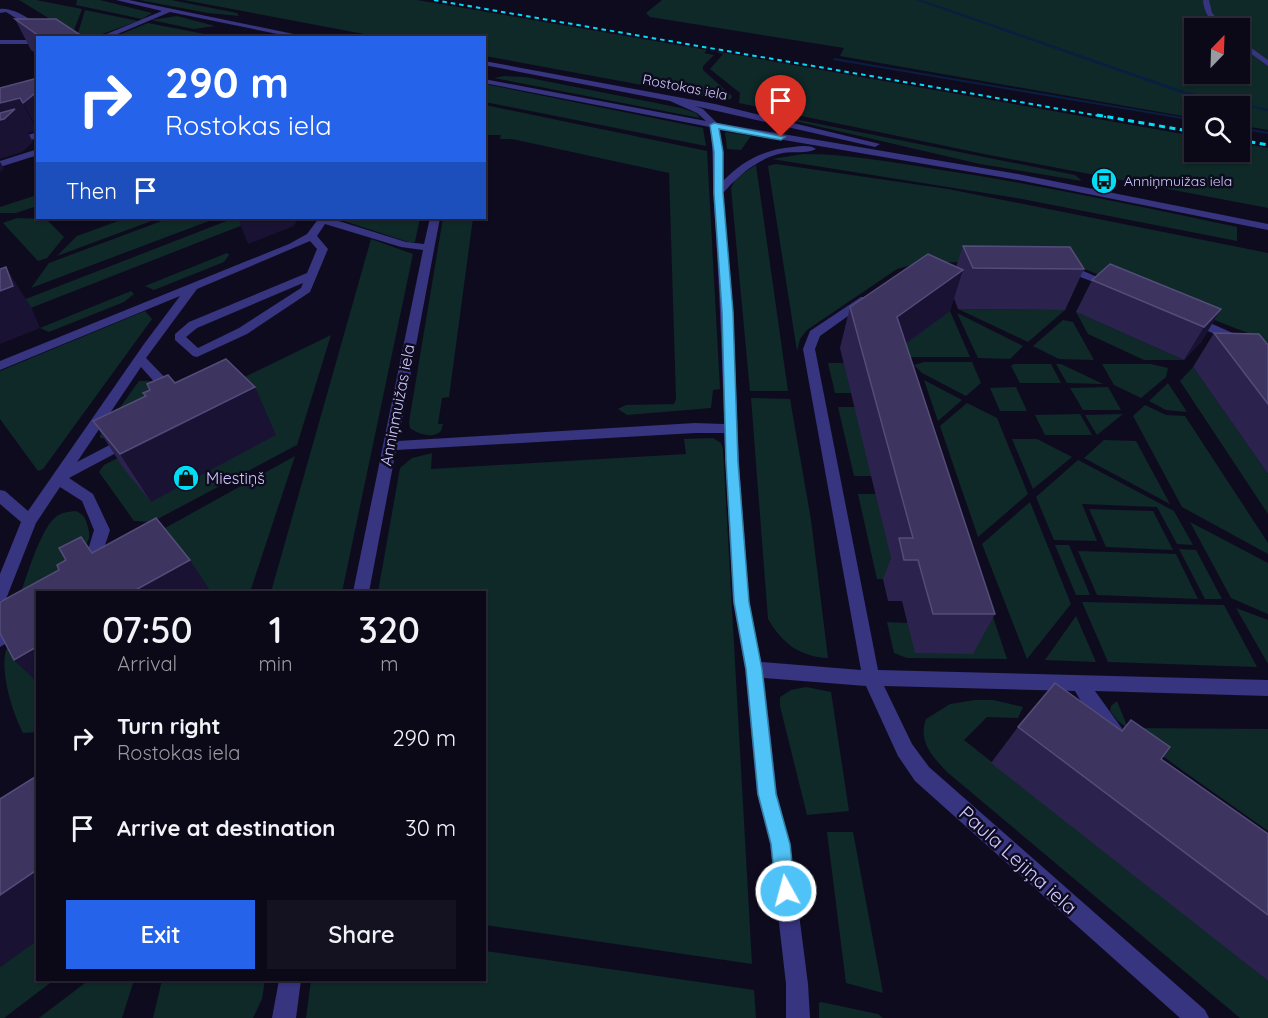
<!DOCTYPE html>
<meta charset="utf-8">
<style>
:root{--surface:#0b0817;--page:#141120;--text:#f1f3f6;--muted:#9a9aa1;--line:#2b2936;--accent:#2563eb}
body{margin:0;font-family:Quicksand,sans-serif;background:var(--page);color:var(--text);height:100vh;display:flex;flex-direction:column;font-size:22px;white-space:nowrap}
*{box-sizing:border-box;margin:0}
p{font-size:20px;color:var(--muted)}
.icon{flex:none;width:33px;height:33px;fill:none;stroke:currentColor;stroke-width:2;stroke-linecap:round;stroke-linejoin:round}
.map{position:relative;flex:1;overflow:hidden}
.drawer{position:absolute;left:36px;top:591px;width:450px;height:390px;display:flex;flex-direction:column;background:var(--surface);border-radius:0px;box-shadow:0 2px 4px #0004,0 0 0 2px var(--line)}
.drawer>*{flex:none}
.top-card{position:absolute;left:36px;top:36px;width:450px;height:183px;border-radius:0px;box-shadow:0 2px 4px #0004,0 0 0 2px var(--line);background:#2563eb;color:#fff;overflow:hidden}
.needle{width:39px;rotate:23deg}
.fabs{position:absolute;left:1184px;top:18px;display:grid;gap:12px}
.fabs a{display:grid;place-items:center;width:66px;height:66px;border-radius:0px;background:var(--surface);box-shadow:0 2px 4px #0004,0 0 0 2px var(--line);font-size:30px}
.pin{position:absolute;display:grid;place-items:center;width:51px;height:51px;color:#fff;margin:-62px -26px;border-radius:50% 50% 50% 0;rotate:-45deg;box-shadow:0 0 6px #0007}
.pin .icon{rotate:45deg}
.me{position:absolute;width:66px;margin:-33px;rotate:353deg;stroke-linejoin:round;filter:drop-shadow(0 0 4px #0008)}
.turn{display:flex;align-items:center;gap:21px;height:126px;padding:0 30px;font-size:27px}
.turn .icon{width:78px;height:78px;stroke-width:2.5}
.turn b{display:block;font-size:42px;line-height:51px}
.then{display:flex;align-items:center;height:57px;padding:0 30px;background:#0003;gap:12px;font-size:22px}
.eta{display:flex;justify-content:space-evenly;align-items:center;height:102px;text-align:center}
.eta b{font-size:36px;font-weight:600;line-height:42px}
.action{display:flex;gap:12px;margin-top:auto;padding:12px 30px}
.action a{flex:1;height:69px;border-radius:0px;background:var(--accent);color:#fff;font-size:24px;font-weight:600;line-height:69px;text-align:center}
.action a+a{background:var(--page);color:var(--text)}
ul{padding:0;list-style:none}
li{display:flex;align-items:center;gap:18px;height:90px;padding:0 30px}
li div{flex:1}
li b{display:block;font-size:22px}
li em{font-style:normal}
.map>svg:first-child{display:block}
</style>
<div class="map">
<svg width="1268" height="1018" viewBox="0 0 1268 1018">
<rect width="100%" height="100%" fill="#0f0b1f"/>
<path fill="#0e2928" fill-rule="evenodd" d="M19,0H36L82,9L73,33Z
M77,0H100L152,13L142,19L76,5Z
M139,0H171L237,13L239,16L208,13Z
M184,0H417L707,50L704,53L714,55L703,66V70L732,96L731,99L723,100L485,56L484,38L380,37Z
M662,0H1268V130L1239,125V106H1194V118L840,56L844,48L650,17L646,13ZM1194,28H1239V74H1194Z
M85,10L138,21L94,37L72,38L78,33Z
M177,16L215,26L194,29L151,20Z
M148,23L220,37H114Z
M714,51L1194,136V152H1239V143L1268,148V208L984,154L739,103L740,93L710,69L723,54Z
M504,76L525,77L681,108L696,113L700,118L494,78Z
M485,84L703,128L706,146L485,102Z
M485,105L707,151L720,389L713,390L711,408L627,415L618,409L626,405L674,404L676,399L669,173L512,139H500L501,135H485Z
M779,116L1075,175L1082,181L980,164L778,117Z
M725,132L751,136L741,150L727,149Z
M803,154C848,154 892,162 935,169C1037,184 1136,206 1237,227V241L1022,199L772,159Z
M776,164L948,189L1268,253V344L1263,339L1069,263L922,262L897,269L807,330L800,339L797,351L768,166Z
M756,165L788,391H750L731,188L736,178Z
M37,195V206L16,213H0V207Z
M17,218L46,219L64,237L47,258L38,261L3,223Z
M335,218H420L415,242L411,243Z
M443,218H473L449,397L442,398L438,424H443L441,431C433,439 418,434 410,428L409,422Z
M167,219L209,221L31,288L49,263Z
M121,220H154L57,256L77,236Z
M229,220L253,221L0,320V309Z
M371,239L413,254L342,592H271Z
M227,253L229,255L224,262L154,290L145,286Z
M131,291L134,294L124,302L49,332L40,328Z
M958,309L1065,310L1028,342Z
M145,311L152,319L43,469L38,471L0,419V371Z
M950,311L970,357H888Z
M1076,312L1184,360H1144L1088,334Z
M957,313L1023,346L1010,359L978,358Z
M1063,320L1073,322L1094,360L1059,359L1033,346Z
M331,335L297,445L152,522L134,521L99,472L104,465L165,434L189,404Z
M924,362H972L981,383L966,396L922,373L914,365Z
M828,363H844L851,393H835Z
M1014,364H1051L1061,383H1020L1011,366Z
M1056,364H1061L1103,384L1067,383Z
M1102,364H1151L1168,368L1166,377L1141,398L1114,385Z
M1193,367L1268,474V514L1180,381Z
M914,379L1007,659L907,658L894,653L887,622L907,623Z
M924,380L962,400L938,421Z
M139,381H150L156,390L109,439L100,438V435Z
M1168,383L1187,412L1166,410L1149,401Z
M1016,387L1027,411H1000L990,388Z
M1108,387L1121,410H1083L1070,388Z
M751,398L790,399L811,520L828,658C800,657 782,643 768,619Z
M967,403L997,418L1028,494L978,537L940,426Z
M1145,405L1166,415L1185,416L1268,543V554L1182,507L1133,416Z
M838,407H855L872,476H854Z
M1080,414L1092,435H1045L1035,415Z
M1123,414L1097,435L1085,415Z
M713,438L721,443L723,449L752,964L485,925L484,592H378L400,468L412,458L432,453L431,469L686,454L684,439Z
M1012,439H1037L1072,457L1033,489Z
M1104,440L1136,441L1170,504L1084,458Z
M295,456L250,592H209L120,553Z
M1078,460L1174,511L1193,545L1177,544L1157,507L1082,504L1097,541L1054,540L1036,497Z
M858,494H876L897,579H877Z
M1030,502L1071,604L1027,659L982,544Z
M1089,509L1153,511L1173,550L1106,547Z
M75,511C82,513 85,517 87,524C88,528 90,533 89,538C85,556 34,595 17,605C24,585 40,527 57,516C62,512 69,512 75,511Z
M1190,522L1268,563V614L1231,598Z
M1055,545H1069L1090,595H1076Z
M1179,549L1196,550L1222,599H1205Z
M1078,551L1176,554L1198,599L1097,595Z
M1082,602L1224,605L1257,667L1108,662Z
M1236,608L1268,620V664Z
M1076,616L1096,662L1045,660Z
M37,630V732L23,733C12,711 0,673 6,650C13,642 28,636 37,630Z
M806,687L831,692L849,811L807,815L780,706V697L791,690Z
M975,700H993L1023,707L1018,718L987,717L964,740L1268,981V1018H1240L947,772C932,756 918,742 926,719L950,704Z
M1117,701L1128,728L1268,729V831L1172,763L1118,721L1110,711L1111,706Z
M827,832H853L883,993L846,983Z
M37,940L38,980H54L4,1018H0V967Z
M485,951L754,990L756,1018H306L311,980H484Z
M89,980H134L122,1018H39Z
M162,980H265L262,999L253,1018H153Z
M821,1002L878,1014L883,1018H819V1003Z"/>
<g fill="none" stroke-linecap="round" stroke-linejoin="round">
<path fill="#091e40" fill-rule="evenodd" d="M916,0H922L1184,91L1268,109V111L1181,93Z
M834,58L1194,119V121L833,60Z
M1239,127L1268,132V134L1239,129Z"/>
<path fill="#373480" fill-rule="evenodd" d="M116,0H129L313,38H297L170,12L108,38H97L162,11Z
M1203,0H1209L1212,13L1227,28H1220C1210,21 1204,13 1203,0Z
M0,9C15,7 42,25 50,38H43L40,33L6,12L0,13Z
M1239,39L1268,60V66L1239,45Z
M0,40H38V44H0Z
M484,61L715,104L880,144L875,147L695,106L703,109L717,123L1018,174L1268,224V230L1018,180L719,129L723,152V181C742,161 765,149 793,147C801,146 810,145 816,149C807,154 793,151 783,153C758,158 739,175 723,193L733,312L739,462L749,602L761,662L861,670L803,349L810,331L861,297H869V301L820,336L815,349L878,670L1268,680V696L1095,691L1126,734L1124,740L1117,743C1098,735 1085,708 1075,691L884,686L912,744L929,767L1205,1010L1209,1018H1180L915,781L898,756L866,686L764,678L777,794L790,844L808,984L810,1018H786V984L770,844L757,794L745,669L733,602L724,433H695L396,450L369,592H353L423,250L401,247L325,224L317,236L328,249L310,292L247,334L197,357L193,356L175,340V334L189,322L307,273L317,249L310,241L197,289L146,358L177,390L179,393L177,396H167L141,367L77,462L123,438H133L135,441L133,444L69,478L93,494L110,530C103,554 93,573 76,592H59L88,550L94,530L82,501L60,487L36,523L8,594L6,599L0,601V574L21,522L0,504V490L5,491L28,511L144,344L180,296L0,370V361L289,244L307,234L319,218H329L406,242L424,244L430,218H440L398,441L695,423L724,424C722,351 719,278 714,205C712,179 714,153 710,127L484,83V79L706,121L697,113L670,101L484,65ZM303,283L301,288L239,328L198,348L186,337L197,328Z
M38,132V138L0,149V143Z
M38,149V155L0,167V161Z
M1064,267L1081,270L1118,286L1112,289L1075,275L1060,272V268Z
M1192,315L1253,342L1268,359V371L1264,370L1245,348L1188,322V316Z
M38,608V624L0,647V631Z
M279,980H301L296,1018H272Z"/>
<path stroke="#00ddf4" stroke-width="2" stroke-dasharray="4.5 4" stroke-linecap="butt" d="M434,0L1106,117"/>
<path stroke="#00ddf4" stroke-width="3" stroke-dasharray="6 4.5" stroke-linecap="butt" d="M1097,115L1194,132
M1239,140L1268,145"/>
</g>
<path fill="#2b234d" d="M15,19L85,38H38V55L31,50Z
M963,246L1084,269L1065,310L958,309L954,298L950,311L906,344L995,614L973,654L915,653L902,601H888L883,579L891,558L840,348L850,307L956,267Z
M1092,280L1221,309L1201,342L1184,360L1076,312Z
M1214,333L1268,345V474L1193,367Z
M175,383L276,435L151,502L124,469L93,421L145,396L143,393L150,390L147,384Z
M1131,720L1161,759L1268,834V981L991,763L1018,727L1121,730Z"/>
<path fill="#191233" d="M38,91V130L23,103Z
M20,98L37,130L28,133L33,142L22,152L0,159V103Z
M0,162L4,168L0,172Z
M238,218H298L294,226L248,244Z
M6,267L32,309L40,328L0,344V291Z
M963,270L950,311L885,359L897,317Z
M1221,309L1201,342L1184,360L1204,327Z
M255,387L276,435L151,502L120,454Z
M190,560L211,592H132Z
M38,646V683L14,660Z
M38,869V940L0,967V895Z"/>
<path fill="#3d3560" stroke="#544c79" stroke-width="1.5" d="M15,19H56L85,38H42Z
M38,78V91L23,103L20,98L0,103V88Z
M15,109L4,119L0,120V113Z
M963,246L1070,247L1084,269L973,268Z
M928,254L963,270L897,317L995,614H933L918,560H904L899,538H913L850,307Z
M1110,264L1221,309L1204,327L1092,280Z
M6,267L13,286L0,291V269Z
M1214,333L1259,334L1268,345V404Z
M226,359L255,387L120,454L93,421L146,396L143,393L150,390L147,384L168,375L175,383Z
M156,518L190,560L132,592H38V646L14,660L0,633V602L59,570L57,565L66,560L59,548L81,537L92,553Z
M1055,683L1122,731L1131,720L1170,747L1161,759L1268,834V915L1018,727Z
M38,775V869L0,895V799Z"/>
<path fill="#4fc3f7" stroke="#337fa1" stroke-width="1.5" d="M714,123L785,137L781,140L719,129L723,152V193L733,312L738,462L749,602L762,669L776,794L790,844L795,891L793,898L786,901L779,898L776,891L771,844L758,794L746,669L734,602L726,462L722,312L714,193V152L710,125Z"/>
<defs>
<g id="bus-disc" transform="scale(1.35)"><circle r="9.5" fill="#00ddf4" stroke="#0f0b1f"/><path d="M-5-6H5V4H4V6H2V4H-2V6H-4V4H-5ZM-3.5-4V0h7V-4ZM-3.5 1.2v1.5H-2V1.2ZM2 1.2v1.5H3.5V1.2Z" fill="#111"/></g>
<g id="shop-disc" transform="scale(1.35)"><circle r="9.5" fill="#00ddf4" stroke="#0f0b1f"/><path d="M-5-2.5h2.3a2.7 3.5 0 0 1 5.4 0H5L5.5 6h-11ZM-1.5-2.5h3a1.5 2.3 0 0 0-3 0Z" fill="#111"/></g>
</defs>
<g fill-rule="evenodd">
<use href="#bus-disc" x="1104" y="181"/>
<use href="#shop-disc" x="186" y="478"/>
</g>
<g text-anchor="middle" stroke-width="5" stroke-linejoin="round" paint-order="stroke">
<g font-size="14" fill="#cfc9ff" stroke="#0f0b1f">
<text transform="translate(685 87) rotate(11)" y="5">Rostokas iela</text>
</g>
<g font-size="14" fill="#cfc9ff" stroke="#0f0b1f" text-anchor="start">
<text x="1124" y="186">Anniņmuižas iela</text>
</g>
<g font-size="16" fill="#cfc9ff" stroke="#0f0b1f">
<text transform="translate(397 405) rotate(-79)" y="6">Anniņmuižas iela</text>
</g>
<g font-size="16" fill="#cfc9ff" stroke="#0f0b1f" text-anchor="start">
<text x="206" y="484">Miestiņš</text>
</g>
<g font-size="20" fill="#cfc9ff" stroke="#0f0b1f">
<text transform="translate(1018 860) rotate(42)" y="7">Paula Lejiņa iela</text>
</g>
</g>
</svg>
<div class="fabs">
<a><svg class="needle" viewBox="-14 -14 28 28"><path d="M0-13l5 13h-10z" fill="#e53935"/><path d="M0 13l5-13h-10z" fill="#9a9aa1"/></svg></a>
<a><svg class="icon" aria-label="search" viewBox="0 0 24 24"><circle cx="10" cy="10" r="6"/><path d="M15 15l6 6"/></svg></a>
</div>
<div class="pin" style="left:781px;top:137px;background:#d93025"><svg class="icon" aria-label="arrive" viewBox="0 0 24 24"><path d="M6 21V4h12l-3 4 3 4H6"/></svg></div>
<svg class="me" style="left:786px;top:891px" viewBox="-20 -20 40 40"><circle r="17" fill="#4fc3f7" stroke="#fff" stroke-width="3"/><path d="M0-11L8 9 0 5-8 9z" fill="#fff"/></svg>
<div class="top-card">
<div class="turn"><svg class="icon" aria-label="right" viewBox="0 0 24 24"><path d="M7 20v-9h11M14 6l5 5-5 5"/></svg><div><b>290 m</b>Rostokas iela</div></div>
<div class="then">Then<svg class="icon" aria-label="arrive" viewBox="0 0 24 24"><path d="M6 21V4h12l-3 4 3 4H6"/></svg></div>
</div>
<section class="drawer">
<div class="eta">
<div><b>07:50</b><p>Arrival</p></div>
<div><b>1</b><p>min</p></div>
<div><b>320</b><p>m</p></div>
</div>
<ul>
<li><svg class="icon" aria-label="right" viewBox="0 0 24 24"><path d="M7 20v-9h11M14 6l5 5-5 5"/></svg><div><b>Turn right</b><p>Rostokas iela</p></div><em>290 m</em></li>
<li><svg class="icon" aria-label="arrive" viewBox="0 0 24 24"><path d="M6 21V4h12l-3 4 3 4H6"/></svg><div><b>Arrive at destination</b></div><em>30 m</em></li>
</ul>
<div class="action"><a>Exit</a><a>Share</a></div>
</section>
</div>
